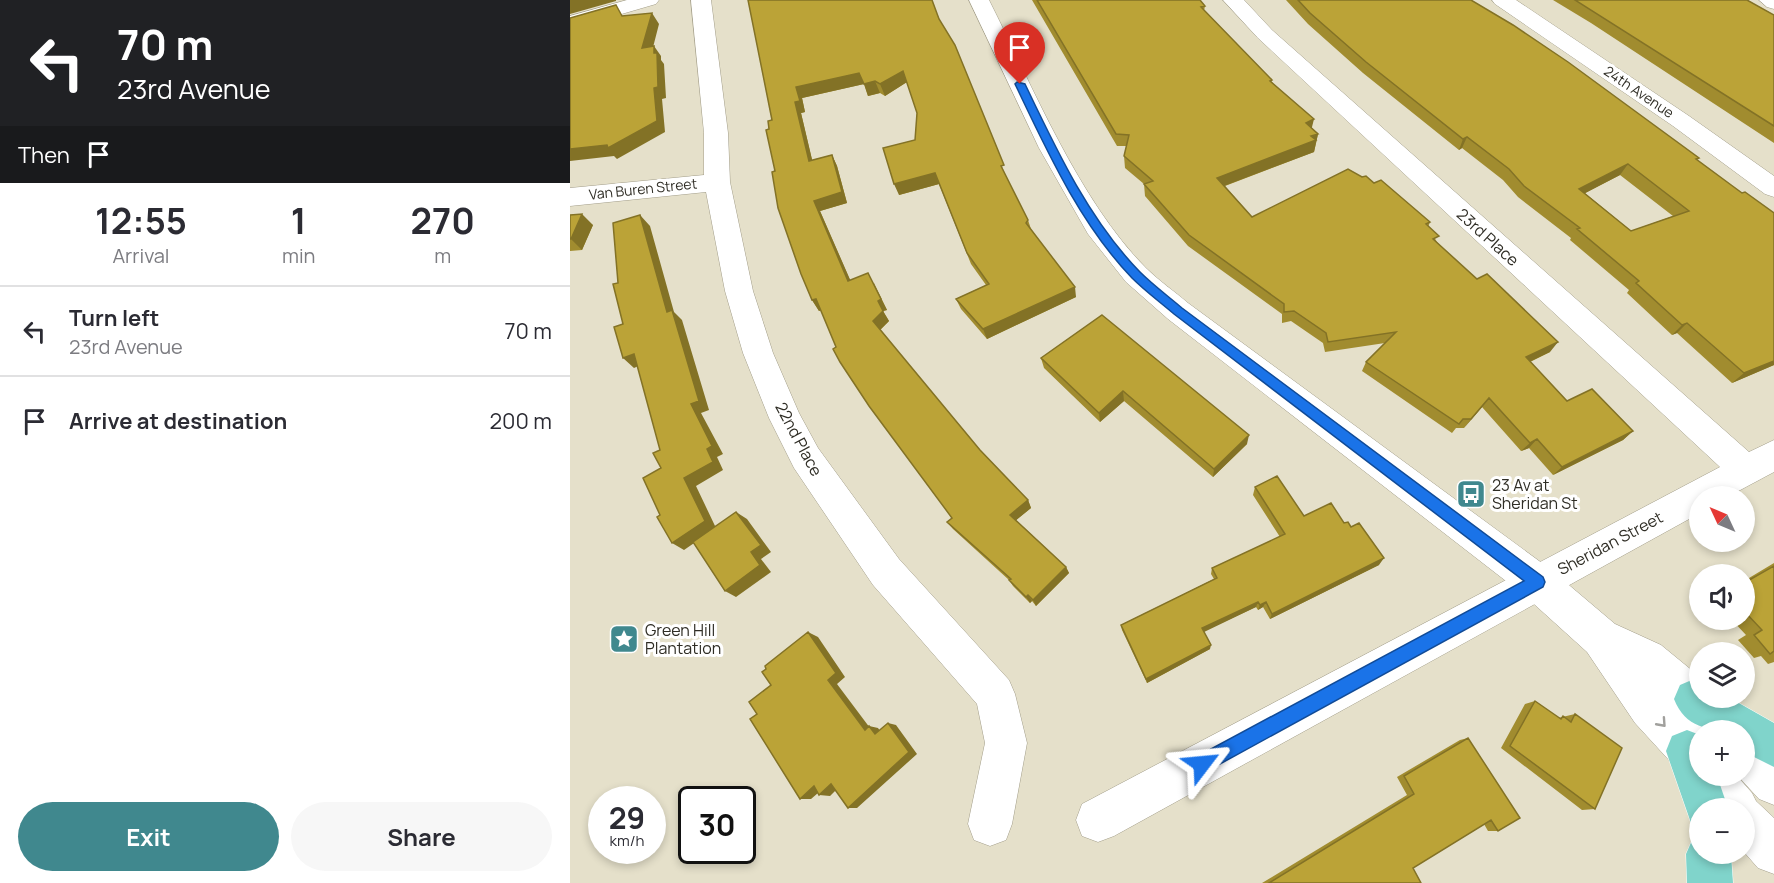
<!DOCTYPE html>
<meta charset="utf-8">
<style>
:root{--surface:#fff;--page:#f7f7f7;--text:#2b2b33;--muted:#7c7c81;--line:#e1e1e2;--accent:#40888e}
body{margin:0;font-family:Manrope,sans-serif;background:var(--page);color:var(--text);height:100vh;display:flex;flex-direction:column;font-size:22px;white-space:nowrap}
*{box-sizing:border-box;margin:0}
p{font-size:20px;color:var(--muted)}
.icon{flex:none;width:33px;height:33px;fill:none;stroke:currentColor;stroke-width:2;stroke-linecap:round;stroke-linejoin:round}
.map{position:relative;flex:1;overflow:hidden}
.details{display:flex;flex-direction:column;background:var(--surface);width:570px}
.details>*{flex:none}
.hud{background:#202124;color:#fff;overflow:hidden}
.needle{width:39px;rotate:314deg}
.tools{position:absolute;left:1119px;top:486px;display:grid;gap:12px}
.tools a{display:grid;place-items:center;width:66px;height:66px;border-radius:50%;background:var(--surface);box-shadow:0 3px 9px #0003;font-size:30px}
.speed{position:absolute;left:18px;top:786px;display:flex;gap:12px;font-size:30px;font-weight:700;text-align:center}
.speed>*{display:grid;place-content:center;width:78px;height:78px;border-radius:50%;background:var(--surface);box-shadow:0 3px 9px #0003;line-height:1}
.speed small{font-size:15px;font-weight:400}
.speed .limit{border:3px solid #111;border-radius:9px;background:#fff;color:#111}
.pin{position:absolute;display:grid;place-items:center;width:51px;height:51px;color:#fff;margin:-62px -26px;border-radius:50% 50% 50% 0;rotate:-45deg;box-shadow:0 0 6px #0007}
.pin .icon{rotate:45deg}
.me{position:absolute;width:66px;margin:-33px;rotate:61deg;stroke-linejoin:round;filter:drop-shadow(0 0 4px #0008)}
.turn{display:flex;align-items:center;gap:21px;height:126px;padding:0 18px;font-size:27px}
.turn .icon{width:78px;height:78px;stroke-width:2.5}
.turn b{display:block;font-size:42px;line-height:51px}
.then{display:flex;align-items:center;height:57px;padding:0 18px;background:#0003;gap:12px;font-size:22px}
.eta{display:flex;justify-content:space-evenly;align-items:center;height:102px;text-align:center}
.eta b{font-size:36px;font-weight:700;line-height:42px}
.cta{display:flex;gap:12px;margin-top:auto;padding:12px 18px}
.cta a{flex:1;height:69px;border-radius:36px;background:var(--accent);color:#fff;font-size:24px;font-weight:700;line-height:69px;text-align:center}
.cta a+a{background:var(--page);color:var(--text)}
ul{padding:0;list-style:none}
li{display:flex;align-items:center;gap:18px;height:90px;padding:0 18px;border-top:2px solid var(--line)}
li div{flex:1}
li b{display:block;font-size:22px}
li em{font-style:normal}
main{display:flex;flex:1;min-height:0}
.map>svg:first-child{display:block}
</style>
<main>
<section class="details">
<div class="hud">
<div class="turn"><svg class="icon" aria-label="left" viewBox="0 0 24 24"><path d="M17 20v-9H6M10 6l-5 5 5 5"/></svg><div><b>70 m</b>23rd Avenue</div></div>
<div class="then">Then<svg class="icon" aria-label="arrive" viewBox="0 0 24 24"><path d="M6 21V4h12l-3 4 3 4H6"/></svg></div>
</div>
<div class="eta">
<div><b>12:55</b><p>Arrival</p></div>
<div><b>1</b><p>min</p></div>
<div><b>270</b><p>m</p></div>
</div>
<ul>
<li><svg class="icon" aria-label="left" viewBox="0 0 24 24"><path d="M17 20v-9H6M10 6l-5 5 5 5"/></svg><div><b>Turn left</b><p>23rd Avenue</p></div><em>70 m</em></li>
<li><svg class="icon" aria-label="arrive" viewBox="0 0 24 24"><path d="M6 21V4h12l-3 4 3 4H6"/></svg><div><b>Arrive at destination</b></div><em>200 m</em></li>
</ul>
<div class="cta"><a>Exit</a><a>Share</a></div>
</section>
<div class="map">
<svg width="1204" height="883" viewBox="0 0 1204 883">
<rect width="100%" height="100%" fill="#e5e0ca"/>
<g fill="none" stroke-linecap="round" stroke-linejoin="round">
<g stroke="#a29d89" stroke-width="1">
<path id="street" d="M57,0H89L86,4L0,29V16Z
M121,0H141L158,133L160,182L183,291L203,353L229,413L248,448L329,559L439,680L445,694L457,743L442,824L436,840L420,846L404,840L398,824L415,743L407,704L303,585L224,468L199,418L173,353L155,291L136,192L0,206V188L134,175V133Z
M653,0H674L702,30L1179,452L1204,440V472L1159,496H1130V513L544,836L528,842L512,836L506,820L512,804L1150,467L688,38Z
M922,0H946L1119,116L1204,176V197L1195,194L1103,126L925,4Z
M1189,0H1204V9L1197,7Z"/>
</g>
<g stroke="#a29d89" stroke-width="1">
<path id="secondary" d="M399,0H419C462,85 509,201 576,268C589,281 604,291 618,303L980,569L1045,624L1091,645L1130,677V698H1151L1169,715L1175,730L1189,736L1204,752V805L1189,799L1168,776H1174V730H1130V776H1167L1182,793L1186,801L1204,818V874L1188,868L1174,852V808H1138L1123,791L1119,782L1065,723L1017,652L954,595L598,319L556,282L518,234L469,148Z"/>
</g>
<g stroke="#fff" stroke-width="1">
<path id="primary" d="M1124,679L1130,681V698H1160L1204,723V767L1174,752V730C1144,730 1117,732 1104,699L1110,685Z
M1117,730L1130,735V776H1147L1158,808H1130V827L1121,823L1096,751L1102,736Z
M1130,835V854H1161L1163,883H1117L1116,854L1123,838Z"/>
</g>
<use href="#street" fill="#fff" fill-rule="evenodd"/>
<use href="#secondary" fill="#fff" fill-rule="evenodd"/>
<use href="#primary" fill="#80d4cb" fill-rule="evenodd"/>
</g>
<path fill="#a18c2f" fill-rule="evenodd" d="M178,0L369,19L436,176L458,220L461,229L506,297L417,339L391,309L386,299L416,285L401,264L369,184L329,195L345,140L347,113L337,82L315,96L310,93L298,96L294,84L232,98L235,112L231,113L242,160L262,155L267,166L277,203L250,211L280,280L304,283L317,310L313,311L319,321L310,330L410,450L458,500L461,508L446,520L496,567L499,573L466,606L462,601L460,603L443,586L439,580L383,529L377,522L382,518L266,347L251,310L249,311L242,300L205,171L199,129L202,120Z
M462,0H630L635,6L634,11L702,82L742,128L748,134L744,152L655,186L682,217L792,177L804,183L860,222L858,227L867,242L980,352L960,362L997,401L1063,431L1053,440L983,475L959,448L951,451L912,407L894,428H886L882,433L792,371L796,362L815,343L755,352L753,343L721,321L712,323V314L618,246L575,196L574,184L555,168L554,156L557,146H547Z
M716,0H901L1129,158L1127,161L1204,365L1162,383L1107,333L1102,335L1057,293L1059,290L1000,240L1001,238L948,197L933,180L892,148L889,150L793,73L738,24ZM1050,175L1103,216L1061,231L1015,193Z
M983,0H1177L1204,15V143L1021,23Z
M0,215L23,225L12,250L0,251Z
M532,315L677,444L643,477L554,401L530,422L474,368L471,358Z
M685,487L734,516L774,523L809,565L700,619L693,607L688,610L686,607L634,631L640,649L577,683L552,630L551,625L644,579L641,574L642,568L710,537L683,495Z
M1204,563V662L1198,664L1191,656L1184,658L1168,640L1176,635L1162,620H1174V581Z
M965,701L988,718L1005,714L1025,809L1012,810L931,748L955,704Z
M898,738L928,831H918L914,824L843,868L851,883H692L837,795L827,777L890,740Z"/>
<path fill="#837226" d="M0,0H46V1L0,14Z
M82,13L89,24L80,59L72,48Z
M84,46L91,56V60L94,64L96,98L92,99L95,132L47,159L44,156L0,161V149L84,88Z
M333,71L337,82L315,96L310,84Z
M289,73L294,84L232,98L235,112L231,113L245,172L239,161L225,102L226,87Z
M305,81L310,93L298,96L294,84Z
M744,119L741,131L736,123Z
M748,134L744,152L646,189L647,178Z
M897,137L892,148L889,150L893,139Z
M262,155L267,166L277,203L250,211L285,291L278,281L244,201Z
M1058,164L1050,175L1002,200L1009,189Z
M365,173L369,184L329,195L324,184Z
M12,214L23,225L12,250L1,239Z
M70,215L80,226L104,312L112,320L139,410L131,413L153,454L147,457L153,470L126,486L146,528L114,550L102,543L114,478L137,449L121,404Z
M298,273L317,310L313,311L319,321L309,331L303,321L308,301Z
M505,287L506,297L417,339L413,329Z
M246,299L253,309L249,311L242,300Z
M1117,323L1107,333L1102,335L1112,325Z
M988,342L980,352L949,367L956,357Z
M64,354L75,363L64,368L53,358Z
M1204,361V365L1162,383L1174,373Z
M553,391L554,401L530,422L529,413Z
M919,398L912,407L894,428L901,419Z
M1063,431L1053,440L983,475L992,467Z
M679,435L677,444L643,477L644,469Z
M967,439L959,448L951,451L960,443Z
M458,500L461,508L444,522L440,515Z
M166,512L177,519L201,552L191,559L201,572L166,597L155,591L181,552Z
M814,558L809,565L700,619L702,614Z
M496,567L499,573L466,606L463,600Z
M458,595L462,601L460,603L456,597Z
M688,602L686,607L632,633V628Z
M696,602L693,607L688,610L690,605Z
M238,632L248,637L275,677L267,684L303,732L295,730L258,680Z
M641,645L640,649L577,683L576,679Z
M318,723L326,725L347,754L287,808H278Z
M299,726L308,728L314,737L305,734Z
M261,784L271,785L260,796L249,795Z
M244,786L255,787L241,799H230Z"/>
<path fill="#bba337" stroke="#837226" stroke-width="1.5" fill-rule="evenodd" d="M178,0H362L369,19L385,45L434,165L431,166L458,220L456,223L505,287L413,329L386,299L419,284L397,253L365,173L324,184L313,148L345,140L347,113L333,71L310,84L305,81L294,84L289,73L226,87L230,101L225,102L239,161L262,155L272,192L244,201L278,281L298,273L311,299L308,301L313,311L303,321L410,450L458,500L440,515L496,567L463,600L458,595L456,597L439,580L441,579L377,522L382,518L299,406L270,362L263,349L266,347L246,299L242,300L231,274L208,208L202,172L205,171L196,130L199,129L198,121L202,120Z
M467,0H630L635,6L631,7L702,80L700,81L744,119L736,123L748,134L741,136L746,140L647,178L682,217L778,169L792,177L796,176L804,183L811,180L860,222L856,224L869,236L863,239L907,279L917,274L988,342L956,357L997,401L1022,389L1063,431L992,467L967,439L960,443L919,398L901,419H893L889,424L796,362L826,332L758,342L756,333L724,311L714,312V304L619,235L574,184L583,181L554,156L559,135L546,134Z
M728,0H901L943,25L998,62L1129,158L1126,159L1172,193L1175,192L1204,213V361L1174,373L1117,323L1112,325L1066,283L1069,281L1007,229L1010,228L954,186L939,169L897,137L893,139L796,62L740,13ZM1058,164L1119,211L1061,231L1009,189Z
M1005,0H1177L1204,15V126Z
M46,5L52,16L82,13L72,48L84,46V53H87L88,87L84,88L87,121L38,148L37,145L0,149V18Z
M12,214L1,239H0V215Z
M70,215L97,312L102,310L129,401L121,404L142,446L137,449L143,462L114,478L135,521L102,543L87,517L90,515L73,478L91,468L83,453L90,450L64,354L53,358L44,327L53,324L43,284L48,283L43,223Z
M532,315L679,435L644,469L553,391L529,413L471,358Z
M707,476L734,516L761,503L774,523L778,522L781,527L789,523L814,558L702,614L696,602L690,605L688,602L632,628L641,645L576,679L551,625L647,578L642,568L715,534L685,487Z
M166,512L191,545L181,552L190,565L155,591L123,542Z
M1204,566V651L1200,654L1184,635L1192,630L1174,611V583Z
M238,632L266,673L258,680L295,730L299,726L305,734L318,723L339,752L278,808L261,784L249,795L244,786L230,799L180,719L187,714L179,702L201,685L192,672L196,669L195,666Z
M965,701L991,719L993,716L1001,722L1005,714L1052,748L1025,809L940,746Z
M898,738L950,818L928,831L921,820L843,868L851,883H699L844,794L834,776Z"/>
<defs><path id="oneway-chevron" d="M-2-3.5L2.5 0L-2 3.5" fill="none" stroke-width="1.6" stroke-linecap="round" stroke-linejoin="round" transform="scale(1.5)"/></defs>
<use stroke="#a1a09d" href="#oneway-chevron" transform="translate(1092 723) rotate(48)"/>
<path fill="#1a73e8" stroke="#114b97" stroke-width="1.5" d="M447,82L455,84C486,149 519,220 570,272C583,285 598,296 612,308L973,577L975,582L973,587L639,770L632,772L626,770L624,764L626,757L954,581L604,314C590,302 575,291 562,278C510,224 477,151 445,84Z"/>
<defs>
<g id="bus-square" transform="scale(1.5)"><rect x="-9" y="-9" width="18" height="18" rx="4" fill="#40888e" stroke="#fff"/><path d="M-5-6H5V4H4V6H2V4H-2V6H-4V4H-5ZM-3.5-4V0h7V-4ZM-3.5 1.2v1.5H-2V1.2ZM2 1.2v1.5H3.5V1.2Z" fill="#fff"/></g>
<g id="sight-square" transform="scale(1.5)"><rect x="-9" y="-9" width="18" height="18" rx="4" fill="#40888e" stroke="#fff"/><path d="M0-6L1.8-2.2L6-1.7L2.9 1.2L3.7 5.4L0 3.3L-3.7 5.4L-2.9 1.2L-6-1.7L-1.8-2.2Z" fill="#fff"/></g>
</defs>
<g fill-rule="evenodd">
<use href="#bus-square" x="901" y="494"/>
<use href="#sight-square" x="54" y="639"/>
</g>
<g text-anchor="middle" stroke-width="6" stroke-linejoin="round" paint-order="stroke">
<g font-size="14" fill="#2f2d25" stroke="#fff">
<text transform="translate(1069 92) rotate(34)" y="5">24th Avenue</text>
<text transform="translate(73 189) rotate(-6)" y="5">Van Buren Street</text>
</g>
<g font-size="16" fill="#2f2d25" stroke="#fff">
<text transform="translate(918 237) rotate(42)" y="6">23rd Place</text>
<text transform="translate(229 439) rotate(62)" y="6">22nd Place</text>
<text transform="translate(1040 543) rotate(-28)" y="6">Sheridan Street</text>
</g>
<g font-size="16" fill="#2f2d25" stroke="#fff" text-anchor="start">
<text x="922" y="491">23 Av at<tspan x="922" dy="18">Sheridan St</tspan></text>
<text x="75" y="636">Green Hill<tspan x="75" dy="18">Plantation</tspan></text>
</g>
</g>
</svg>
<div class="tools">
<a><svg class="needle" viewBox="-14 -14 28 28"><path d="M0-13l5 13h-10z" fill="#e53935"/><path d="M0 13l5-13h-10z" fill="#7c7c81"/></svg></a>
<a><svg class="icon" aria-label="sound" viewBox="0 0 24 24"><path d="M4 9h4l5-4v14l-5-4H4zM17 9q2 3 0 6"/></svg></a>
<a><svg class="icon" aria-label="layers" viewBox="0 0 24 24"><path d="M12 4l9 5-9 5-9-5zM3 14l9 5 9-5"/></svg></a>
<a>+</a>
<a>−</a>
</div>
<div class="speed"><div>29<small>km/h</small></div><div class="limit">30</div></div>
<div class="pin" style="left:450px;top:84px;background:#d93025"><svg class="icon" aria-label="arrive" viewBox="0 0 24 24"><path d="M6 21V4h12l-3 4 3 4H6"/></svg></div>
<svg class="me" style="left:632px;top:764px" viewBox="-20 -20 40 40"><path d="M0-17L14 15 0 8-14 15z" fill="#1a73e8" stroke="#fff" stroke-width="4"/></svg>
</div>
</main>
